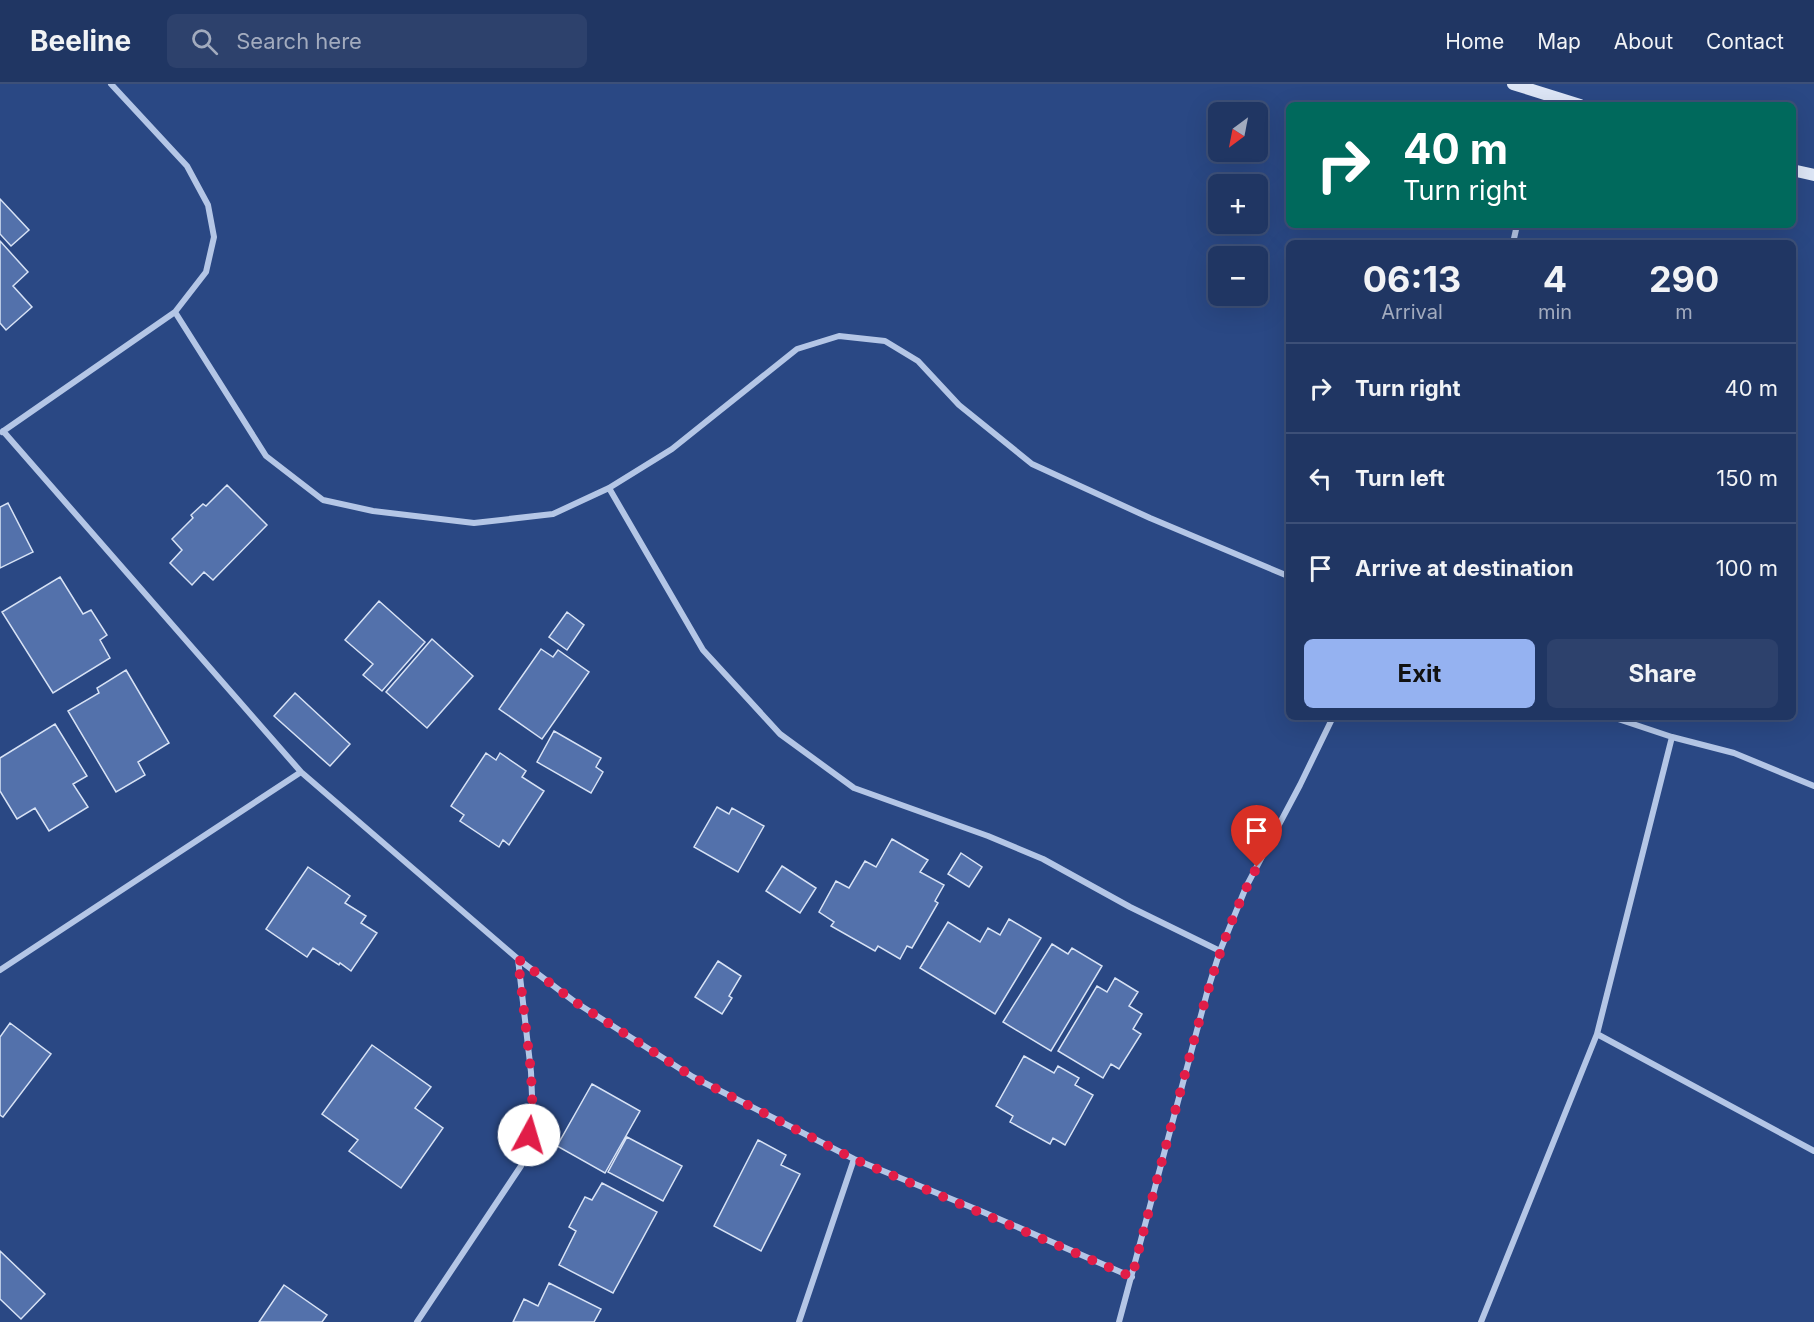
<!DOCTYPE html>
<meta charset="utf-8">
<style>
:root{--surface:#203663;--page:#2d416c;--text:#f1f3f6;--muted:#a2abbe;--line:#3d5078;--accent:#95b2f1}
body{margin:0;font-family:Inter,sans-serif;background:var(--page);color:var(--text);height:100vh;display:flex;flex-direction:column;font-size:22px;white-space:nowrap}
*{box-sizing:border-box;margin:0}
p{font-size:20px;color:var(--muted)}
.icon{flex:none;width:33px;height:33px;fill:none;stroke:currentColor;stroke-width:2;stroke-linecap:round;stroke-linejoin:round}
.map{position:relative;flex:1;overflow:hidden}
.sheet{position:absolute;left:1286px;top:156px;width:510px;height:480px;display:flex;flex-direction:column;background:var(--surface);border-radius:9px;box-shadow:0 6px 24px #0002,0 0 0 2px var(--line)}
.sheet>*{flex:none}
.hud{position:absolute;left:1286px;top:18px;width:510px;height:126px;border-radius:9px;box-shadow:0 6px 24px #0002,0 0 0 2px var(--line);background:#00695c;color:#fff;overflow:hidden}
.needle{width:39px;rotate:212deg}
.buttons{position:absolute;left:1208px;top:18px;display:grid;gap:12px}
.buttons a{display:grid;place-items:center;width:60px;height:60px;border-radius:9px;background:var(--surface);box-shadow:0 6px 24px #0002,0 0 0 2px var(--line);font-size:30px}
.pin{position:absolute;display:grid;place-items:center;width:51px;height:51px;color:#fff;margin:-62px -26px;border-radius:50% 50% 50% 0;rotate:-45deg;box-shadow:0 0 6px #0007}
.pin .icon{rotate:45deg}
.me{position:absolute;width:66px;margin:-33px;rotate:6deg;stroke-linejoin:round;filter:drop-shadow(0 0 4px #0008)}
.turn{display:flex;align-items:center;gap:21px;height:126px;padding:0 18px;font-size:27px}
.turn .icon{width:78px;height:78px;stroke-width:2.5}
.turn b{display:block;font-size:42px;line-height:51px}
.eta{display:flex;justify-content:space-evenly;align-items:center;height:102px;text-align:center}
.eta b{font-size:36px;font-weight:700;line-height:42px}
.action{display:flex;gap:12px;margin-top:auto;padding:12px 18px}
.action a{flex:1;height:69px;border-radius:9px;background:var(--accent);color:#111;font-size:24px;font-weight:700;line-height:69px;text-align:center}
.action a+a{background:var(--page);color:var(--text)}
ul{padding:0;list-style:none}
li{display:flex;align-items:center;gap:18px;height:90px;padding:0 18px;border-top:2px solid var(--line)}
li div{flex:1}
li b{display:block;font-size:22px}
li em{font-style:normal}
header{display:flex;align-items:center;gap:36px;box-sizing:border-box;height:84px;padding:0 30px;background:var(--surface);border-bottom:2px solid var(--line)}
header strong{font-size:28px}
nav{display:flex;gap:33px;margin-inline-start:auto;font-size:21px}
.search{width:420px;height:54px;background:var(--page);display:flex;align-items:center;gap:15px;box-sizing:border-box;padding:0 21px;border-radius:9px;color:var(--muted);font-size:22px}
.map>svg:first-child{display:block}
</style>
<header>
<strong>Beeline</strong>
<div class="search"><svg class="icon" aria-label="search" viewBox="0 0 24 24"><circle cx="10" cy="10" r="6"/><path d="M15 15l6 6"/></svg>Search here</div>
<nav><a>Home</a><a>Map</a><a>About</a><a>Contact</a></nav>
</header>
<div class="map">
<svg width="1814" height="1238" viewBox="0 0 1814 1238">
<rect width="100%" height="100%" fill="#2a4884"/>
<path fill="#5371ab" stroke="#d7e2f5" stroke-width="1.5" d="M0,115L29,146L11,162L0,150Z
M0,157L28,188L13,202L32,223L6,246L0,239Z
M227,401L267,441L213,496L204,488L192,501L170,479L182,466L172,455L193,434L191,431L203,420L206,422Z
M8,419L33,468L0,484V423Z
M60,493L83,530L91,526L107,551L100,556L110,574L53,609L2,528Z
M379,517L425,558L382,607L363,591L373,580L345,556Z
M567,528L584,541L567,566L549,553Z
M432,555L473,592L427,644L386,608Z
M541,565L553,573L558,566L589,588L542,655L499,625Z
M126,586L169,659L138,678L145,691L116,708L68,627L99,609L97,604Z
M295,609L350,660L330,682L274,632Z
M55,640L87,692L73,700L88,723L49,747L35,724L17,735L0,707V674Z
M554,647L601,674L596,683L603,688L591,709L537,678Z
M486,669L496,676L500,669L526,687L522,693L544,707L509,761L503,756L499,763L460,737L464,731L451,722Z
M717,723L729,730L732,724L764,742L738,788L694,763Z
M892,755L928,776L920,788L944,801L935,817L938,819L912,864L907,862L900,875L878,862L875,867L831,842L834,838L819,828L836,797L849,804L865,777L876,783Z
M961,769L982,783L969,803L948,790Z
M782,782L816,804L800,829L766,807Z
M308,783L350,812L345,819L366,832L361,839L377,849L351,887L340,879L339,881L313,864L307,873L266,845Z
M1009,835L1041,854L995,930L920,884L948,838L980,858L988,844L1000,851Z
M1052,860L1068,870L1072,864L1102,882L1051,967L1003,938Z
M718,877L741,892L729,912L732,914L722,930L695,913Z
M1115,894L1138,908L1129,922L1142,930L1133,945L1141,950L1119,985L1111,980L1103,994L1058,967L1097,902L1107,908Z
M10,939L51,970L3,1033L0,1031V953Z
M372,961L431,1003L415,1024L443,1044L401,1104L349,1067L358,1056L322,1030Z
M1024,972L1054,989L1058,982L1079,994L1075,1001L1093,1011L1065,1061L1053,1054L1050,1060L1010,1038L1013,1032L996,1022Z
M592,1000L640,1027L605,1089L557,1062Z
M627,1053L682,1082L663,1117L608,1088Z
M758,1056L786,1071L781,1081L800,1090L761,1167L714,1142Z
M602,1099L657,1128L613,1209L559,1181L576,1147L569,1143L585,1113L592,1116Z
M0,1167L45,1210L21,1235L0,1215Z
M549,1199L601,1225L594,1238H513L524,1215L538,1222Z
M284,1201L327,1231L322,1238H259Z"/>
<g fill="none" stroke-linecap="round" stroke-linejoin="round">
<path stroke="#b4c6e6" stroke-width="6" d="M1546,21L1548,11
M1513,159L1517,141
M175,228L266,372L323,416L373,427L474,439L553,430L609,404L672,365L797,265L839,252L885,257L918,277L959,321L1032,380L1150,434L1288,492
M3,347L301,688L518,875L575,918L693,993L854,1075L983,1128L1132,1193
M2,348L175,228L206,188L214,153L208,121L187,82L111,0
M609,404L703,566L780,650L854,704L988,752L1043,775L1130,823L1220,867
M1612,633L1672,653L1734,669L1814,702
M0,886L301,688
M1597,950L1814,1067
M417,1238L521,1082L533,1035L531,988L518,875
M799,1238L854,1075
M1119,1238L1208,905L1220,867L1246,803L1300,701L1333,633
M1481,1238L1597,950L1672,653"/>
<path stroke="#dde6f6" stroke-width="12" d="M1513,0L1580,21
M1792,86L1814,91"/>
</g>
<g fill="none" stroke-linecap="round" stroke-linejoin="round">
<path stroke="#e11d48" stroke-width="10" stroke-dasharray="0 18" d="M529,1051L533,1035L531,988L518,875L575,918L693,993L854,1075L1132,1193C1149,1125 1167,1058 1185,990C1204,919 1222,848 1257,783"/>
</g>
</svg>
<div class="buttons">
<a><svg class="needle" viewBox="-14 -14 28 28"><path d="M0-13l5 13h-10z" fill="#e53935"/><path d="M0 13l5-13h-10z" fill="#a2abbe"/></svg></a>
<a>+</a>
<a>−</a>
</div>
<div class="pin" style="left:1257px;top:783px;background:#d93025"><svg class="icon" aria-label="arrive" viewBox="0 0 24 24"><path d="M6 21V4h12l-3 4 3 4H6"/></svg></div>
<svg class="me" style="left:529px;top:1051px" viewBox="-20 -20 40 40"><circle r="19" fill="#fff"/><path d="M0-13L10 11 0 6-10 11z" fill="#e11d48"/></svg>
<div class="hud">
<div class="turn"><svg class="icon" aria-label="right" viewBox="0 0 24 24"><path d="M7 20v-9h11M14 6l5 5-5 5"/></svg><div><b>40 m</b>Turn right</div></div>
</div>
<section class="sheet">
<div class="eta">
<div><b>06:13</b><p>Arrival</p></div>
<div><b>4</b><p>min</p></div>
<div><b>290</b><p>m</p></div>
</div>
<ul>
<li><svg class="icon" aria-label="right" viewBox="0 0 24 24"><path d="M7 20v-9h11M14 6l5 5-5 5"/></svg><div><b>Turn right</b></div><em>40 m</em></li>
<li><svg class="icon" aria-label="left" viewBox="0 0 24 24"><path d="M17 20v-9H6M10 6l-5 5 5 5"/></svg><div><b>Turn left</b></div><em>150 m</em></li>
<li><svg class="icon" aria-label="arrive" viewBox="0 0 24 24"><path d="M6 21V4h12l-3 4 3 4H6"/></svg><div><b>Arrive at destination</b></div><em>100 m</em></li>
</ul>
<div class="action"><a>Exit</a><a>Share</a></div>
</section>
</div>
